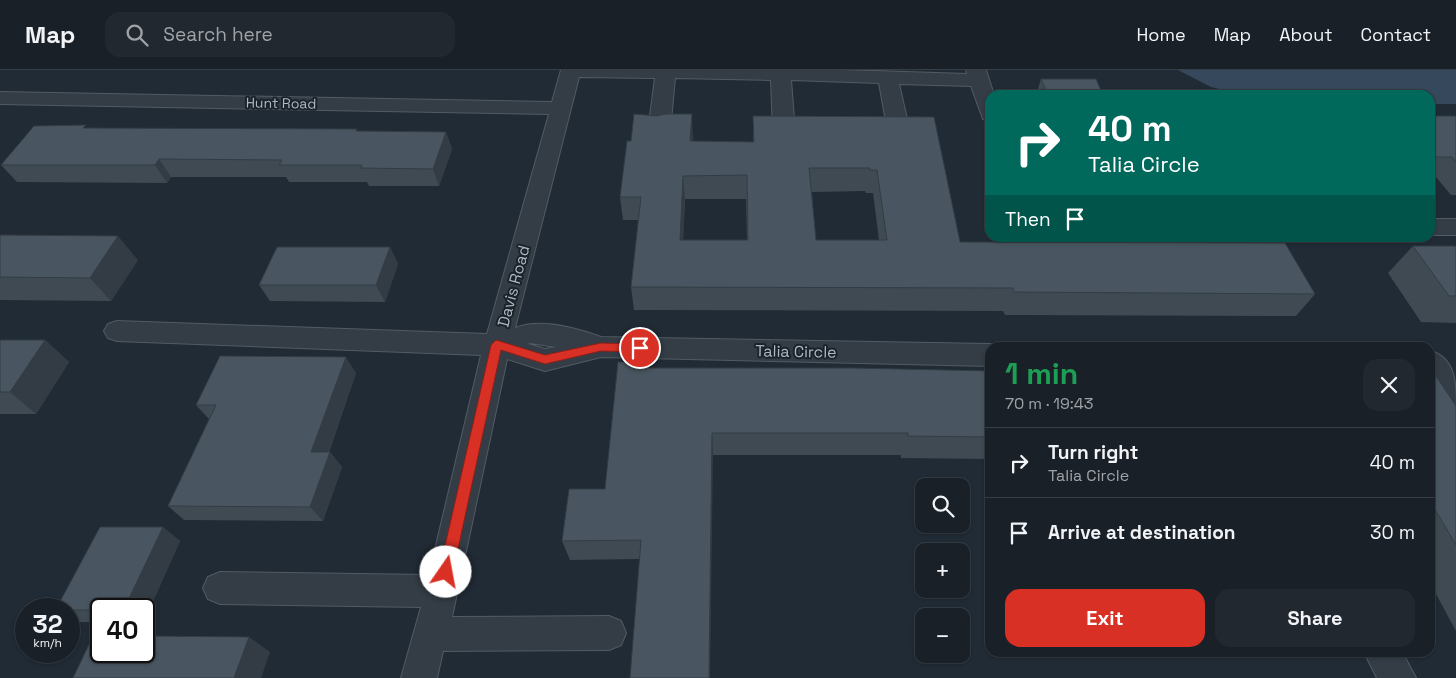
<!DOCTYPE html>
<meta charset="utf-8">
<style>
:root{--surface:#192028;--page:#222830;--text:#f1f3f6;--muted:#9fa3a8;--line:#373e45;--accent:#d93025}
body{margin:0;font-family:"Space Grotesk",sans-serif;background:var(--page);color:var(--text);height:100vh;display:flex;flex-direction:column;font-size:19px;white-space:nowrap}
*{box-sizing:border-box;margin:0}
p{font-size:16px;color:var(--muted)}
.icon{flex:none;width:28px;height:28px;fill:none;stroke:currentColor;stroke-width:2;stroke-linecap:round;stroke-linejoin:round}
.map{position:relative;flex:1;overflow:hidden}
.panel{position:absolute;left:985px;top:272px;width:450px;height:315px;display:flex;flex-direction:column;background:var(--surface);border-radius:15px;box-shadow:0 1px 4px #0004,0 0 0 1px var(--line)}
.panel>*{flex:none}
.banner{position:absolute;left:985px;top:20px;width:450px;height:152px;border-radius:15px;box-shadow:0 1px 4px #0004,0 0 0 1px var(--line);background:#00695c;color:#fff;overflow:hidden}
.tools{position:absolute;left:915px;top:408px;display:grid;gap:10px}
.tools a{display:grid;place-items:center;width:55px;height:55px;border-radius:10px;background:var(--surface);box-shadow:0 1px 4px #0004,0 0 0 1px var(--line);font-size:25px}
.speed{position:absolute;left:15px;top:528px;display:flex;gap:10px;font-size:25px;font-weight:700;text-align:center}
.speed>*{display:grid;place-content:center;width:65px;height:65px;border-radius:50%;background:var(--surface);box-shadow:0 1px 4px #0004,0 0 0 1px var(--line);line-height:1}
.speed small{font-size:12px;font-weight:400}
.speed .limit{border:2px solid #111;border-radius:8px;background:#fff;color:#111}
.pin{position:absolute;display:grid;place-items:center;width:42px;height:42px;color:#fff;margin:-21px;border:2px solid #fff;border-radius:50%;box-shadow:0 1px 5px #0007}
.me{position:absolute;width:55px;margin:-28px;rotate:12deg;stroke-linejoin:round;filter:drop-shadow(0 0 4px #0008)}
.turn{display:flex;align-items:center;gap:18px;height:105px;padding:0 20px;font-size:22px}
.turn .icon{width:65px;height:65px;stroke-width:2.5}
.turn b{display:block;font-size:35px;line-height:42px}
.then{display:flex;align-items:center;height:48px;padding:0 20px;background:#0003;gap:10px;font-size:19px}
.round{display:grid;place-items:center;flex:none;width:52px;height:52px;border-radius:15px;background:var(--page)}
.headline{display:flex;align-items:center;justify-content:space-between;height:85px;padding:0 20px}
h1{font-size:30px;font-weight:700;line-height:38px;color:#1e9e55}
.button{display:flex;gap:10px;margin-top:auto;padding:10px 20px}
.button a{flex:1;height:58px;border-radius:15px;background:var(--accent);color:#fff;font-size:20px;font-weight:700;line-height:58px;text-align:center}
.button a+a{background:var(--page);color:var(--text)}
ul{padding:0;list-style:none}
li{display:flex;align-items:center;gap:15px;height:70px;padding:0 20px;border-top:1px solid var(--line)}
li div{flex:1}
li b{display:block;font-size:19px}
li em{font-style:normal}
header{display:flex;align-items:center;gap:30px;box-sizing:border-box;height:70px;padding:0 25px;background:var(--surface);border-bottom:1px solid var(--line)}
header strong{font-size:24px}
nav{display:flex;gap:28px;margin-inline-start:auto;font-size:18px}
.search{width:350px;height:45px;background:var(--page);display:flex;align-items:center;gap:12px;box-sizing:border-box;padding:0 18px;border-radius:15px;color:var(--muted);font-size:19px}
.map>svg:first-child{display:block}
</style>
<header>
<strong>Map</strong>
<div class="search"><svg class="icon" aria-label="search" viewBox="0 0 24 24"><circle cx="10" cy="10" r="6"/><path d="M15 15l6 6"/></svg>Search here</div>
<nav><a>Home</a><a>Map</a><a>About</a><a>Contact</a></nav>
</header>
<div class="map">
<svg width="1456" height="608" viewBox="0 0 1456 608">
<rect width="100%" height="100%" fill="#212b35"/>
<path fill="#36485b" d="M1178,0H1456V34H1430V25H1245L1211,17Z"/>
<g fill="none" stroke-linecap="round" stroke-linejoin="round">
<g stroke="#525b63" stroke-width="2">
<path id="minor" d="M561,0H844L967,4L966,0H986L994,25H990V51L983,49L971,16L899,14L910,62L906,67L899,69L892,67L888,62L879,13L791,10L795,62L791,67L784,69L777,67L773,62L771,10L675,8L670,61L666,66L659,68L652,66L648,61L655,8L579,7L515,258C540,248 576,258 601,267L990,274L1000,278H990V296L601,287L545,301L507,289L452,547L609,546L621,551L626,563L621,575L609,580L443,581L437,608H401L421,537L220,534L208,529L203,518L208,507L220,502L429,505L481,285L117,271L108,268L104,261L108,254L117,251L487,264L549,44L0,34V22L552,32ZM530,273L556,277L545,279L528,274Z
M1430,149H1456V165H1430Z
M1434,282C1456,291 1456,315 1456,337L1446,334L1430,309V284Z
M1364,582H1402L1416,608H1377Z"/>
</g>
<use href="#minor" fill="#343d46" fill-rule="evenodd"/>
</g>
<path fill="#3f4a53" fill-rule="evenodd" d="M1041,9L1103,25H1036Z
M753,46L934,47L960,172L1315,224L1296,246L1005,245L1003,241L634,240L631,217L638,150H623L620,127L693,68L692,71L753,72ZM865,121L866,123H873L879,170H816L812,122ZM685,129H746L747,170H683Z
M1430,46H1456V125H1451L1435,106H1430Z
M88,58L446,62L452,79L439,116H369L367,112H289L286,107H171L167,113L17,112L1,95Z
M0,165L138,190L111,231L0,230Z
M1413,176H1456V253L1421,252L1388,203Z
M390,177L398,194L385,232L270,231L259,215Z
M0,270H45L69,292L36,344H0Z
M649,292L650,298L990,301V389L901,388V385H713L639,489L570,490L562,471L605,419Z
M356,303L329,382H330L342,397L323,451L184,450L168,436L209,349L196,335Z
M1430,306L1456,336V561L1430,513Z
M163,457L180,471L144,551V539H101V552H77L69,547V540Z"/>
<path fill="#333c44" d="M692,44L693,68L691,95L690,71Z
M446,62L452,79L439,116L433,99Z
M159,89L171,107L167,113L155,95Z
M683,106L685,129L682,193L680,170Z
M118,166L138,190L111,231L90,208Z
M390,177L398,194L385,232L376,215Z
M45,270L69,292L36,344L10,322Z
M346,287L356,303L323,397L311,382Z
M712,363L713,385L710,608H709Z
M330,382L342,397L323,451L310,437Z
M163,457L180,471L144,551V539H124Z
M249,567L270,582L261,608H234Z"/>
<path fill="#495661" stroke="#333c44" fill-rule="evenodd" d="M1041,9H1096L1103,25H1048Z
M634,44L657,46L665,44H692L690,71L754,72L753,46L934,47L960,172L1285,173L1315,224L1014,222L1013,218L631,217L641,127H620L627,71H631ZM809,98H870V100H877L887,170H816ZM747,105L748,170H680L683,106Z
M1430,46H1456V92L1452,87H1430Z
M86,55L83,58L357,59L356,61L446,62L433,99L361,98L362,95H279L282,90L159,89L155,95H1L34,56Z
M0,165L118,166L90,208L0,207Z
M1413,176H1456V226H1449Z
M277,177H390L376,215H259Z
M0,270H45L10,322H0Z
M220,286L346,287L311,382H330L310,437L168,436L216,335H196Z
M618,292H649V298H852L990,301V367L908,366V363H712L709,608H630L641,470L562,471L569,419H605Z
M1430,306H1436L1456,336V475L1430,431Z
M100,457H163L124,539H101V540H69V539H56Z
M93,566H101V581H144V566L249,567L234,608H73Z"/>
<path fill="#d93025" stroke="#8d1f18" d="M496,270L545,285L601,273L640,274L646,278L640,282L601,281L545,294L501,280L453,502L451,506L446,508L441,506L439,502L491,275Z"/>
<g text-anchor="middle" stroke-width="4" stroke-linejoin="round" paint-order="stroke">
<g font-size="14" fill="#afb8c2" stroke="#1a222a">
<text transform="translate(281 33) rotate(1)" y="5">Hunt Road</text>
</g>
<g font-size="16" fill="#afb8c2" stroke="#1a222a">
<text transform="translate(513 216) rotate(-75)" y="6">Davis Road</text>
<text transform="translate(796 281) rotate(1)" y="6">Talia Circle</text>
</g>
</g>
</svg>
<div class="tools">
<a><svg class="icon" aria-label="search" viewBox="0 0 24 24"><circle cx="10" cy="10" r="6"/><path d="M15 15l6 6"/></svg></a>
<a>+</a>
<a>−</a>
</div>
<div class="speed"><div>32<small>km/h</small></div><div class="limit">40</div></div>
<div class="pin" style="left:640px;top:278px;background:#d93025"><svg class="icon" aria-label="arrive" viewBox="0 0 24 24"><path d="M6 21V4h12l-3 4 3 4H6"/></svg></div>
<svg class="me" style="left:446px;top:502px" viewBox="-20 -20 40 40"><circle r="19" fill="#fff"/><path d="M0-13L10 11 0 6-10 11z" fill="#d93025"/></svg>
<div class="banner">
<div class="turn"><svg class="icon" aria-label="right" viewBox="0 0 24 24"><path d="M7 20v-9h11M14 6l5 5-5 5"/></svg><div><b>40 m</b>Talia Circle</div></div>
<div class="then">Then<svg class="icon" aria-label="arrive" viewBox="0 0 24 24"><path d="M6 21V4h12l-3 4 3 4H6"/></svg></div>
</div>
<section class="panel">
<div class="headline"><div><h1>1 min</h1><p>70 m · 19:43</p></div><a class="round"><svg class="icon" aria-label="close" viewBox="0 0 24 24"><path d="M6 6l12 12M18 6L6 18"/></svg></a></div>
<ul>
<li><svg class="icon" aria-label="right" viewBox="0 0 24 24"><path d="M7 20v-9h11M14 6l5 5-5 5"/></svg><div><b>Turn right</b><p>Talia Circle</p></div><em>40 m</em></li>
<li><svg class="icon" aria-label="arrive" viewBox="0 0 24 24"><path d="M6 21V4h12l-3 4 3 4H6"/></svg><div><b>Arrive at destination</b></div><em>30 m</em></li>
</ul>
<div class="button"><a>Exit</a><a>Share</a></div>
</section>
</div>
